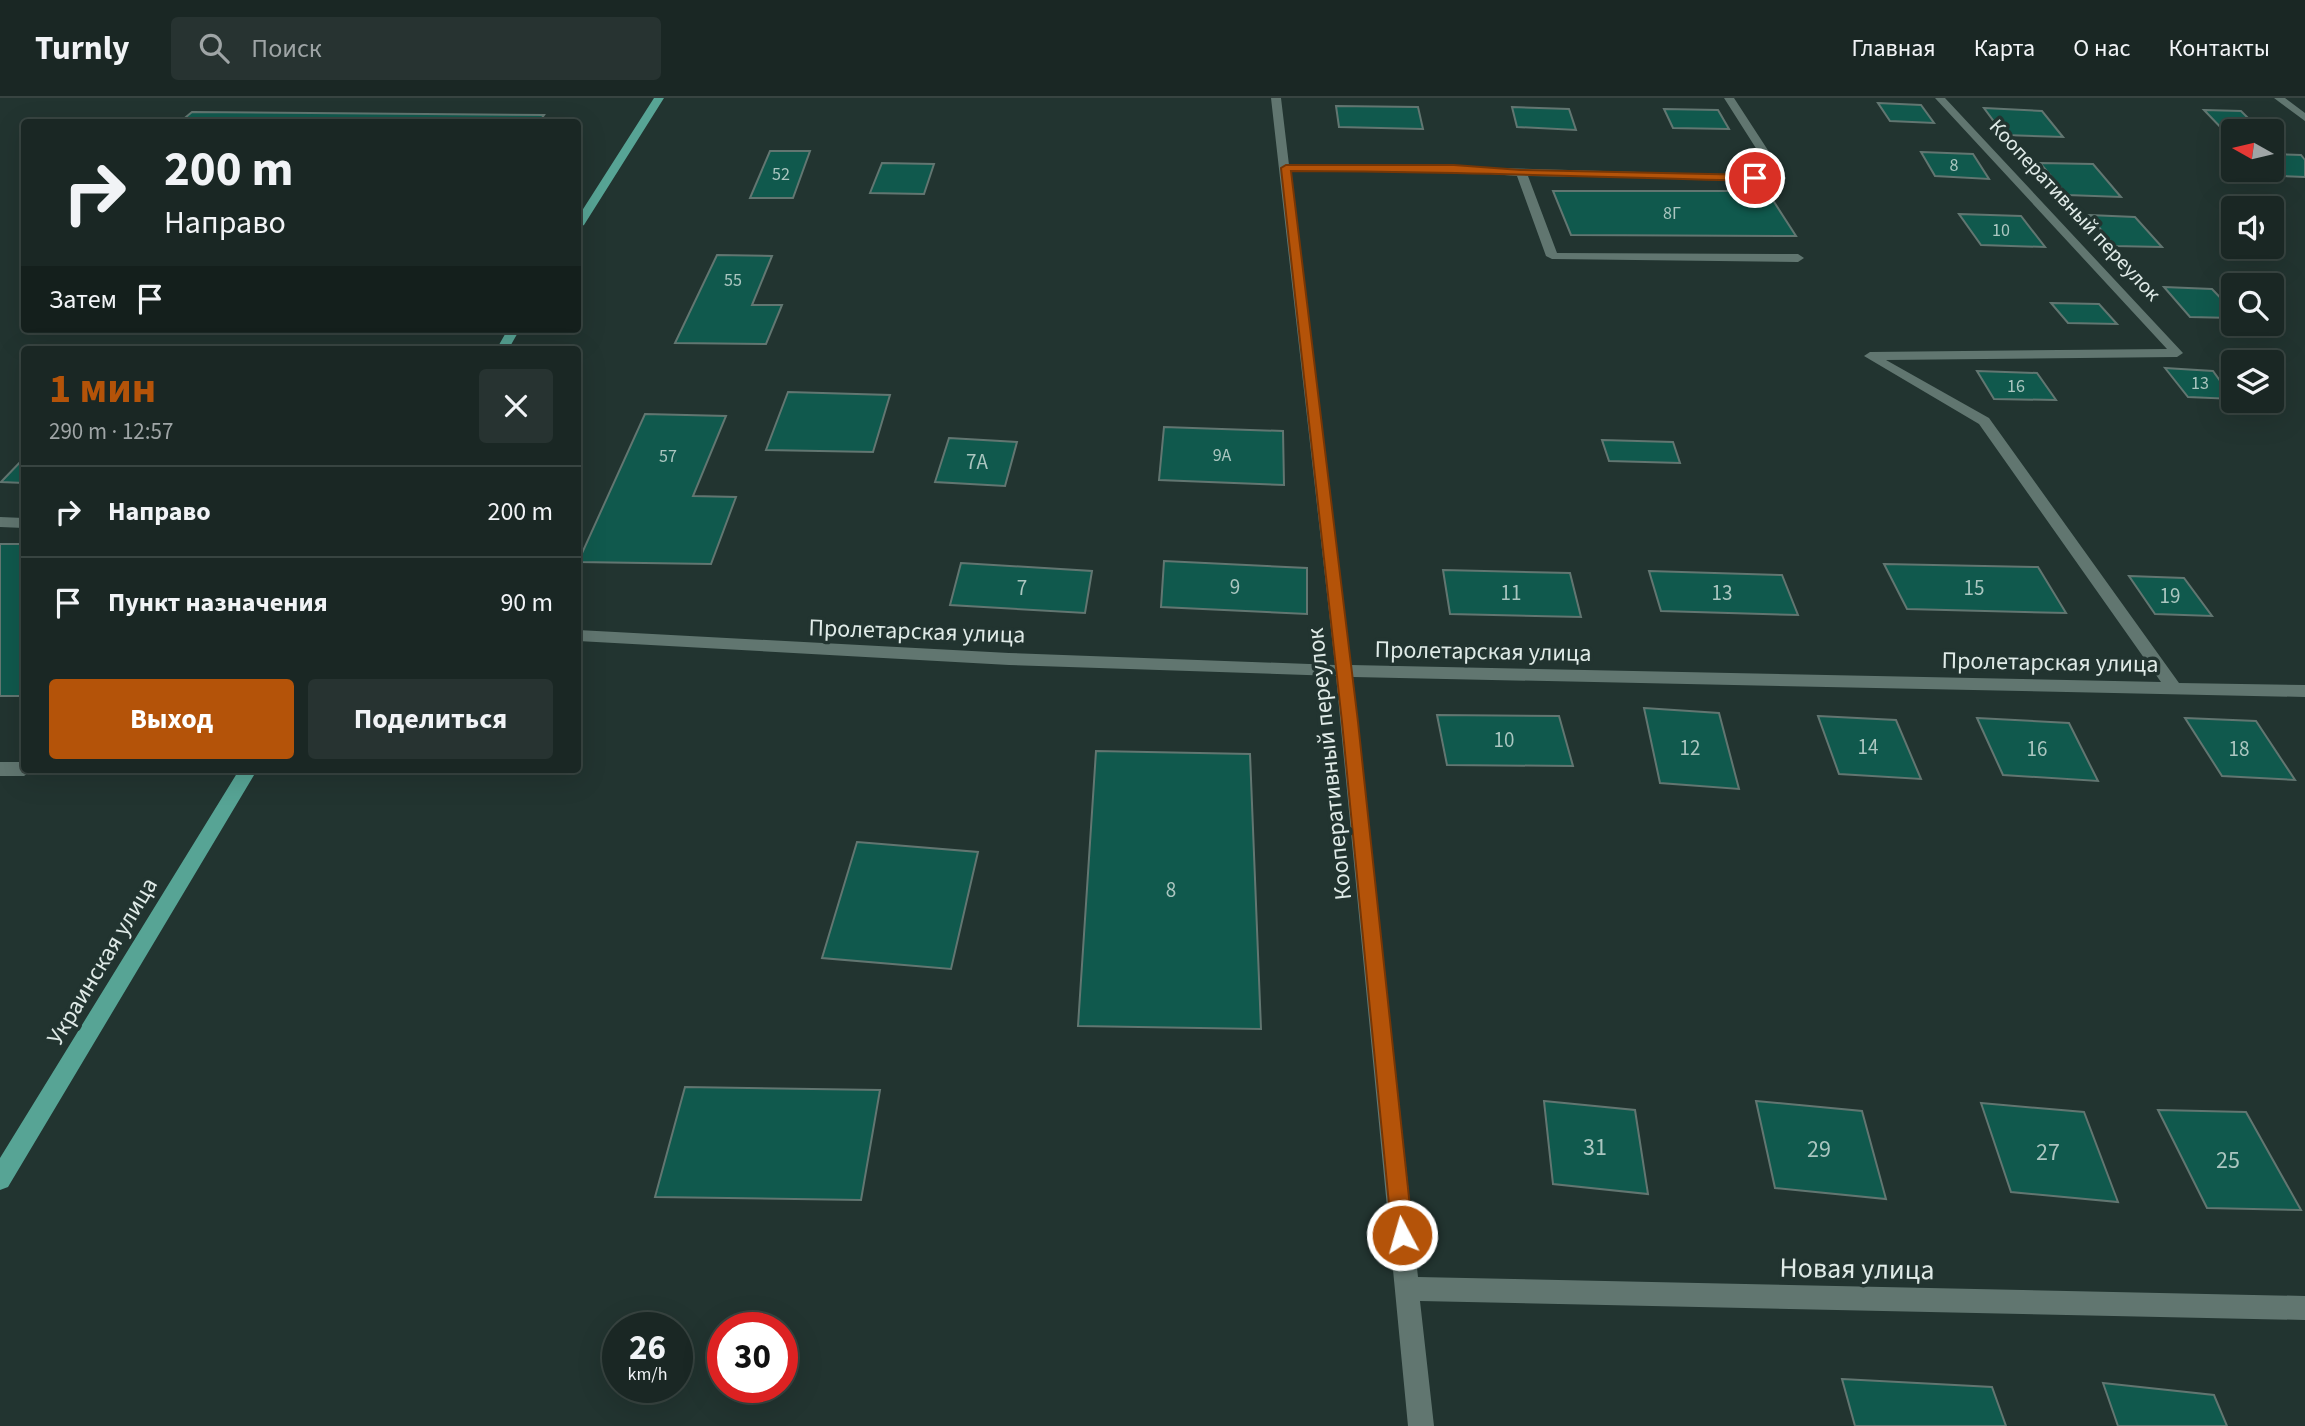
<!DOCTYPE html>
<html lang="ru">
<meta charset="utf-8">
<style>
:root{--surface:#1a2724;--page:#273331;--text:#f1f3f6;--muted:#9fa5a6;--line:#384441;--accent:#b45309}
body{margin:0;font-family:"Source Sans 3",sans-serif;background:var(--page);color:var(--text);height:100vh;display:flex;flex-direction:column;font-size:26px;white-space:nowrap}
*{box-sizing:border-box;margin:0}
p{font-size:23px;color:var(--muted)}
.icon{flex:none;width:38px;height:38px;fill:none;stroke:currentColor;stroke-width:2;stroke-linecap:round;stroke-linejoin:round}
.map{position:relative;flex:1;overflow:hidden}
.sheet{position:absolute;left:21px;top:248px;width:560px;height:427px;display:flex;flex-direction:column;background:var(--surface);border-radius:7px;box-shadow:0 7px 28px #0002,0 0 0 2px var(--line)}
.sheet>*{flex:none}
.banner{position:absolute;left:21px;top:21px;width:560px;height:214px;border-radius:7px;box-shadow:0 7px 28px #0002,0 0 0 2px var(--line);background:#1a2724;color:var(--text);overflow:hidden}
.needle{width:46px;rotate:278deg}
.fabs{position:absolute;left:2221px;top:21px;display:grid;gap:14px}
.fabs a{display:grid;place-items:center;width:63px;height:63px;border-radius:7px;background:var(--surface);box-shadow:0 7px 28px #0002,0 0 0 2px var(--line);font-size:35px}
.speed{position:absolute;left:602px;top:1214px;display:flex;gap:14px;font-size:35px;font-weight:700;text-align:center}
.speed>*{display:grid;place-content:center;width:91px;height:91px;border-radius:50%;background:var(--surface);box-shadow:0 7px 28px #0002,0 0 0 2px var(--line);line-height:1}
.speed small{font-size:18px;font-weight:400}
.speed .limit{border:10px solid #d22;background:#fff;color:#111}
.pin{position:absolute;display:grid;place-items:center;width:60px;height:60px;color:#fff;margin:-30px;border:4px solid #fff;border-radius:50%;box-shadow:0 2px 7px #0007}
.me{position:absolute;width:77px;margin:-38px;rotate:354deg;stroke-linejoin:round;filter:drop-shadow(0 0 5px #0008)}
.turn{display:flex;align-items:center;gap:24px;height:147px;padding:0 28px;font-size:32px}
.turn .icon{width:91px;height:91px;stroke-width:2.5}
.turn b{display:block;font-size:49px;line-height:60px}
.then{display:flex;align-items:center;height:66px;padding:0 28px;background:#0003;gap:14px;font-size:26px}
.round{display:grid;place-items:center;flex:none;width:74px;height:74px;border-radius:7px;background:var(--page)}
.summary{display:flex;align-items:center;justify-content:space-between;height:119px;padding:0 28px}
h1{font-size:42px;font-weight:700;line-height:52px;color:var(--accent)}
.cta{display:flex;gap:14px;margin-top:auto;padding:14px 28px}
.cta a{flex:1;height:80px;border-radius:7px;background:var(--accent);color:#fff;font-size:28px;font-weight:700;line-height:80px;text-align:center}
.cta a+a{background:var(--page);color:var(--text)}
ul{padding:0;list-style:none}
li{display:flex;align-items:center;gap:21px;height:91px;padding:0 28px;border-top:2px solid var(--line)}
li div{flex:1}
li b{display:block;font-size:26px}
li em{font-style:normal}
header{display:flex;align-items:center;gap:42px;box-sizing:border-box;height:98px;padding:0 35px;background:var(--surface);border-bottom:2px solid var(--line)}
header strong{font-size:33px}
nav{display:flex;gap:38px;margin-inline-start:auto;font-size:24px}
.search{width:490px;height:63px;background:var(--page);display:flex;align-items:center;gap:18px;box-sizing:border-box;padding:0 24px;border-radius:7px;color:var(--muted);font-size:26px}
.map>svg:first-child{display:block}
</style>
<header>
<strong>Turnly</strong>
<div class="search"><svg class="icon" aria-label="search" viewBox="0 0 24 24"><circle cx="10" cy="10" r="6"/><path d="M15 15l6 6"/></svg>Поиск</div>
<nav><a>Главная</a><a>Карта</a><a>О нас</a><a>Контакты</a></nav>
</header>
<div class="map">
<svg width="2305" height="1328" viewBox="0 0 2305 1328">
<rect width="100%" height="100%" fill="#223430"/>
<path fill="#10594d" stroke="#627671" stroke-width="2" d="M1878,5L1921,7L1934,25L1890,23Z
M1336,8L1418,9L1423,31L1339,29Z
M1512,9L1569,11L1576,32L1517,29Z
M1984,10L2042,13L2063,39L2004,37Z
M1664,11L1718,12L1729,31L1673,30Z
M2204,12L2241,13L2261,33H2233V37H2228Z
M192,14L544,17L539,24H180Z
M770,53H810L793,100H750Z
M1921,54L1973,56L1989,81L1935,78Z
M2272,56L2301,57L2305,62V79L2260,77L2255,72H2272Z
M882,65L934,66L924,96L870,95Z
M2040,65L2093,66L2121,99L2067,97Z
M1553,93H1767L1796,138L1571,137Z
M1959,116L2021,118L2045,149L1981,147Z
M2089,117L2135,119L2162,149L2114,148Z
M717,157L772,158L752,207H782L766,246L675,245Z
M2164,189L2212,191L2233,213V220L2190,219Z
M2051,205L2099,206L2117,226L2068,225Z
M2165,270L2213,273L2233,301L2188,299Z
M1977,273L2037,275L2056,302L1994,301Z
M788,294L890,297L873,354L766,352Z
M645,316L726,318L693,398L736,399L711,466L578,464Z
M1164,329L1283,333L1284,387L1159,382Z
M949,340L1017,344L1005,388L935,384Z
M1602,342L1673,344L1680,365L1609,363Z
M24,360V385L1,384Z
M0,446H24V598H0Z
M1164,463L1307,470V516L1161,509Z
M961,465L1092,473L1085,515L950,507Z
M1884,466L2038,469L2066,515L1907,511Z
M1443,472L1570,475L1581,519L1450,516Z
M1649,473L1782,477L1798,517L1661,513Z
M2129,478L2184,480L2212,518L2155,516Z
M1644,610L1719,615L1739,691L1660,685Z
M1437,617L1559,618L1573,668L1447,667Z
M1818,618L1896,622L1921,681L1839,676Z
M1977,620L2069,625L2098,683L2003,677Z
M2185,620L2256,623L2295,682L2222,678Z
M1096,653L1250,656L1261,931L1078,928Z
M857,744L978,754L951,871L822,860Z
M685,989L880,992L861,1102L655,1099Z
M1544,1003L1635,1012L1648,1096L1553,1086Z
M1756,1003L1862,1013L1886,1101L1775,1090Z
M1981,1005L2084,1014L2118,1104L2011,1094Z
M2158,1012L2246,1014L2301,1112L2207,1110Z
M1842,1281L1992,1289L2006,1328H1855Z
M2103,1285L2214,1297L2227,1328H2118Z"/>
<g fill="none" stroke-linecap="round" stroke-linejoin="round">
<path fill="#617670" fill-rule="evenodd" d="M1271,0H1281L1289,67C1451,67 1612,74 1773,77L1724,0H1734L1786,80L1785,82L1528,78L1557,155L1798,156L1804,160L1798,164L1552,161L1546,158L1517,78L1454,73H1290L1351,567L2161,584L1979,326L1864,258L1870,254L2167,251L1935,0H1945L2183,255L2177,259L1886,262L1989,320L2179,585L2305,587V599L1353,579L1418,1179L2305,1198V1222L1420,1203L1434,1328H1408L1336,578L1009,567L578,543V532L1009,555L1335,567Z
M2274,0H2285L2305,15V23Z
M0,419L24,420V430L0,429Z
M0,664H24V672H32L24,678H0Z"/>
<path fill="#57a495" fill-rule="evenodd" d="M654,0H664L584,127L578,130V119Z
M508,231H520L508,252H496Z
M239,672H257L8,1089L0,1092V1060Z"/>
</g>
<path fill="#b45309" stroke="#753606" stroke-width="2" d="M1454,67L1521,72L1755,77L1760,80L1755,83C1600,79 1446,73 1291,73L1358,624L1413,1137L1409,1144L1402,1147L1395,1144L1392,1137L1342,624L1281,70L1286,67Z"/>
<g text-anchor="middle" stroke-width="7" stroke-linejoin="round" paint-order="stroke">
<g font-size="18" fill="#abc6c0">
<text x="1954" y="73">8</text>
<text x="781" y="82">52</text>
<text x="1672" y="121">8Г</text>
<text x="2001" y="138">10</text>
<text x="733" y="188">55</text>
<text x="2200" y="291">13</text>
<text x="2016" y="294">16</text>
<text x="1222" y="363">9А</text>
<text x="668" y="364">57</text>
</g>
<g font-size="21" fill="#dfeae7" stroke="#223430">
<text transform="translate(2075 112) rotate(47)" y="7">Кооперативный переулок</text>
</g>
<g font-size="21" fill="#abc6c0">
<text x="977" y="371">7А</text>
<text x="1235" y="496">9</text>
<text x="1022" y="497">7</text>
<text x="1974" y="497">15</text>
<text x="1511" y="502">11</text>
<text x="1722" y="502">13</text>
<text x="2170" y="505">19</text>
<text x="1504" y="649">10</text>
<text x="1868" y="656">14</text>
<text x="1690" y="657">12</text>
<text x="2037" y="658">16</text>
<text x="2239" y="658">18</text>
<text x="1171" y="799">8</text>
</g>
<g font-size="24" fill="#dfeae7" stroke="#223430">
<text transform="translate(917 533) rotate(2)" y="8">Пролетарская улица</text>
<text transform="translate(1483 553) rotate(1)" y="8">Пролетарская улица</text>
<text transform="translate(2050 564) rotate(1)" y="8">Пролетарская улица</text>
<text transform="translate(1329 666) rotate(-96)" y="8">Кооперативный переулок</text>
<text transform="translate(102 863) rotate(-59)" y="8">Украинская улица</text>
</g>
<g font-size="24" fill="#abc6c0">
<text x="1595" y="1057">31</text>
<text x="1819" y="1059">29</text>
<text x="2048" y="1062">27</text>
<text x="2228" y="1070">25</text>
</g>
<g font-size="28" fill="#dfeae7" stroke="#223430">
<text transform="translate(1857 1170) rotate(1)" y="10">Новая улица</text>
</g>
</g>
</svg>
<div class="fabs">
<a><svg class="needle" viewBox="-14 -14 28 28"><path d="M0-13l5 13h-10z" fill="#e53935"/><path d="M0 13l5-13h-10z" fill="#9fa5a6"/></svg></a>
<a><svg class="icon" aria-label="sound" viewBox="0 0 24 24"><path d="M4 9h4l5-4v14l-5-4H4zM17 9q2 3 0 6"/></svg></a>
<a><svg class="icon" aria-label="search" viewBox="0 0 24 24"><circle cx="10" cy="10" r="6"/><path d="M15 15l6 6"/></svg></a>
<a><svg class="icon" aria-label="layers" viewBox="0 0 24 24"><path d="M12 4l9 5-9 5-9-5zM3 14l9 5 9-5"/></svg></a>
</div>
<div class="speed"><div>26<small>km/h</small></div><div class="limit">30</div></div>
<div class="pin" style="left:1755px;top:80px;background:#d93025"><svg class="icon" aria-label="arrive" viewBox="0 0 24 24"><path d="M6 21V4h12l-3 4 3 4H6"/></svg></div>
<svg class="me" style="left:1402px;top:1137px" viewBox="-20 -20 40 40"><circle r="17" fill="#b45309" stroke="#fff" stroke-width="3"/><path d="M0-11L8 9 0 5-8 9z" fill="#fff"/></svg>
<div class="banner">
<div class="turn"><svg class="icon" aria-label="right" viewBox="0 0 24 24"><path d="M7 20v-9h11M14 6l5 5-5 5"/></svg><div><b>200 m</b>Направо</div></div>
<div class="then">Затем<svg class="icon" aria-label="arrive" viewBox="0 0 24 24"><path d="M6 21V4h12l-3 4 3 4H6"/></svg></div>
</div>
<section class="sheet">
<div class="summary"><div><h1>1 мин</h1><p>290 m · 12:57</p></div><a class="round"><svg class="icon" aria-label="close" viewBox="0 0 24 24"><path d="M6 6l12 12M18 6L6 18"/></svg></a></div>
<ul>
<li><svg class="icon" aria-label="right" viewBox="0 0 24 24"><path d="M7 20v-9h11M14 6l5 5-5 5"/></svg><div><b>Направо</b></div><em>200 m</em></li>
<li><svg class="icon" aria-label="arrive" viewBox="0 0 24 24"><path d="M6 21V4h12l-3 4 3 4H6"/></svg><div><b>Пункт назначения</b></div><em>90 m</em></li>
</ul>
<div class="cta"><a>Выход</a><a>Поделиться</a></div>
</section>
</div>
